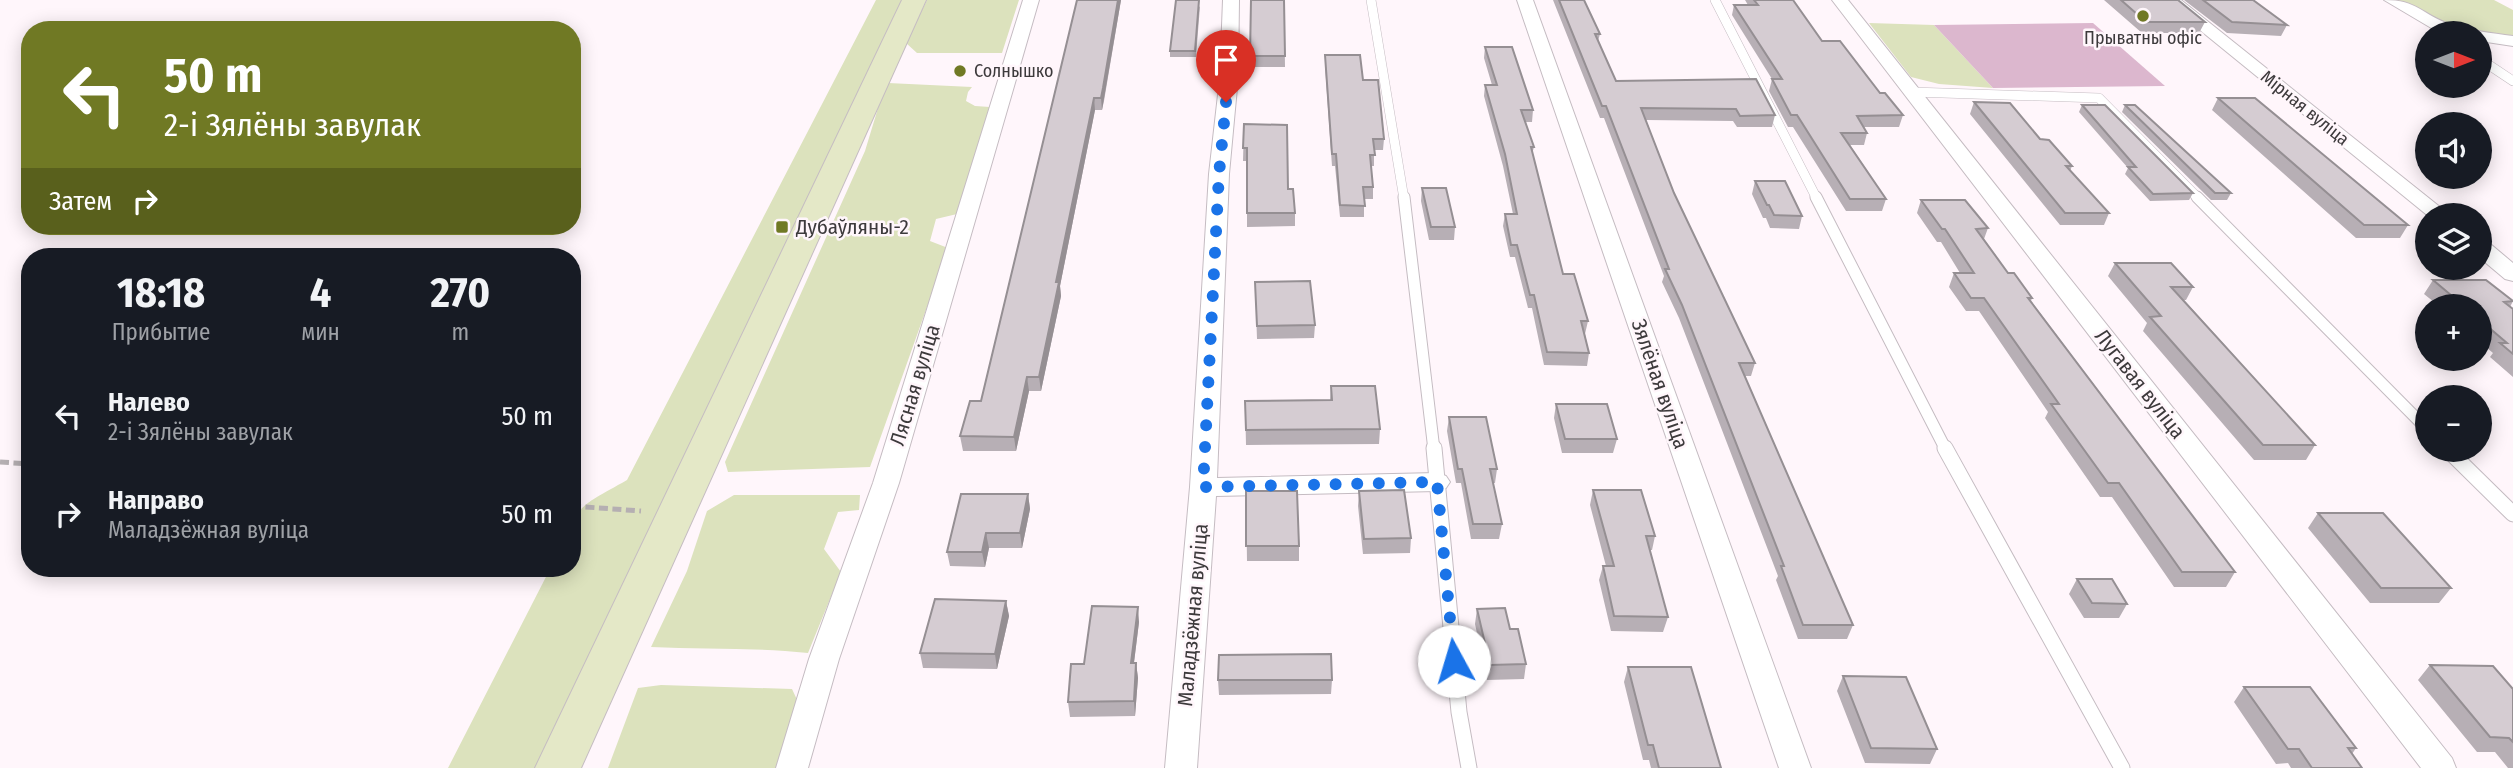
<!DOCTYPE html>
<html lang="ru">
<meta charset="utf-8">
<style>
:root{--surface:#171b24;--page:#20242c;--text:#f1f3f6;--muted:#9ea1a6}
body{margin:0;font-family:"Fira Sans Condensed",sans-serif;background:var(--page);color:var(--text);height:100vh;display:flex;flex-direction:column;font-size:26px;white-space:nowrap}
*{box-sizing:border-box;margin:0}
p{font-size:23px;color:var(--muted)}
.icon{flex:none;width:38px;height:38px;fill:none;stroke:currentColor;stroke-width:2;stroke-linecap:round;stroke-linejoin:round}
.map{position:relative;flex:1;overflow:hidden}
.panel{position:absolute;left:21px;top:248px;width:560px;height:329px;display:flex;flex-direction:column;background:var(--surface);border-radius:28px;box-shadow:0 4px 18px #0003}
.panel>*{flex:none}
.hud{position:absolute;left:21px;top:21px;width:560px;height:214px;border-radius:28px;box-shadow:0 4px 18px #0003;background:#707924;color:#fff;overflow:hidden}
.needle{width:46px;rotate:90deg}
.controls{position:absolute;left:2415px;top:21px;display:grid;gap:14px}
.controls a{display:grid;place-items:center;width:77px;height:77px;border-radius:50%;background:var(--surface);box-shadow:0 4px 18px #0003;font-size:35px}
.pin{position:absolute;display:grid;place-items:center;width:60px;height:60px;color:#fff;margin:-72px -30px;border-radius:50% 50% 50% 0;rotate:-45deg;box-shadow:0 0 7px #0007}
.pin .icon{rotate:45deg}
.me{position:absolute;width:77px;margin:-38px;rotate:354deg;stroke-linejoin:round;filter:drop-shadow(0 0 5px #0008)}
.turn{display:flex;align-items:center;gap:24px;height:147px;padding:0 28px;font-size:32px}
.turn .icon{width:91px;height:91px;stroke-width:2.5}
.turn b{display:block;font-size:49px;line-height:60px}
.then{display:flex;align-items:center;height:66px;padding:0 28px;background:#0003;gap:14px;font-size:26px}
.eta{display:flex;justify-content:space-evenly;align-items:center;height:119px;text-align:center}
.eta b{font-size:42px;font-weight:700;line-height:49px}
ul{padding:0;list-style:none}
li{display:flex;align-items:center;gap:21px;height:98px;padding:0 28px}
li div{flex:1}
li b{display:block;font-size:26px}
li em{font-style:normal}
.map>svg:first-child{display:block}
</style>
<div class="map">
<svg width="2513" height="768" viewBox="0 0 2513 768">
<rect width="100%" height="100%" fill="#fff6fb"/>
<path fill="#dce2bd" d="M876,0H914L558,768H448L550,569H572C572,504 573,511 627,480Z
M927,0H1019L1002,53H917L906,43Z
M2392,0H2494L2513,10V41L2444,28Z
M1869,23L1934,25L1993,88L1939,84L1911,77Z
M888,83L972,87L968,92L966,101L975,106L990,107L957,214L936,219L930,241L948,248L870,467L728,472L725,462L865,151L882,95Z
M734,495H860L859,510L838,512L824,549L841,572L808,653C756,647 703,650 651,647L687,571L707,511Z
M661,685L792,689L799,704L777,768H608L638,688Z"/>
<path fill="#dcb7ce" d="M2093,23L2165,86L1993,88L1934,25Z"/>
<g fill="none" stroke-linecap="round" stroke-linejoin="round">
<g stroke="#c5bcc2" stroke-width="10">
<path id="service-far2" d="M1371,0L1404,199
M1715,0L1817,199
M2480,59L2513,81
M1912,92L2099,98L2199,199"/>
</g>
<g stroke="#c5bcc2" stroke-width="13">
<path id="service-far1" d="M1404,197L1434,450
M1816,197L1946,450
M2197,197L2427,429"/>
</g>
<g stroke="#c5bcc2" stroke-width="17">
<path id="service" d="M1434,448L1459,712L1469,768
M1945,448L2122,768
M2448,450L2513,514"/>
</g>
<g stroke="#c5bcc2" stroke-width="2">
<path id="minor" d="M1023,0H1039L899,483L839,659L808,768H776L809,659L873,483Z
M1223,0H1239L1238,77L1229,174L1217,478L1437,473L1446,476L1450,482L1446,488L1437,491L1216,496L1197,768H1165L1190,487L1209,174L1220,77Z
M1517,0H1533L1811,768H1779Z
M1832,0H1848L2452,758L2456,768H2421Z
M2163,0H2181L2450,215H2427Z
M2384,0C2418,0 2421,14 2449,24C2470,31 2491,33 2513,36V46L2480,41V33L2438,32Z
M2480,241L2488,242L2513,263V281L2505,279L2480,258Z"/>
</g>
<g stroke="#c5bcc2" stroke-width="2">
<path id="secondary" d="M902,0H926L581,768H535Z"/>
</g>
<path stroke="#b5afb2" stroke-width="5" stroke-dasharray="9 4.5" stroke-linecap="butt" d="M0,462L30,464
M572,506L641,511"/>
<use href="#service-far2" stroke="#fff" stroke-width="9"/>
<use href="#service-far1" stroke="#fff" stroke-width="11"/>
<use href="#service" stroke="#fff" stroke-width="15"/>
<use href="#minor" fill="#fff" fill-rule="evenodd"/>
<use href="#secondary" fill="#e4e8c7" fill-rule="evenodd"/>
</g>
<path fill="#b7afb5" d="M1077,0H1121L1104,101L1102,110H1095L1060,286L1061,296L1041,391H1029L1016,451H963L960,436L981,401Z
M1251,0H1284L1285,67H1250Z
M1553,0H1584L1600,34L1598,41L1616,81L1775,115L1772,127H1737L1733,121L1646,120L1674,193L1755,363L1751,376H1745L1853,625L1847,639H1798L1776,580L1778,576L1679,318L1662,282L1664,276L1604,118H1600Z
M1745,0H1793L1822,41L1903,115L1899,127H1864L1867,133L1864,145H1850L1886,199L1882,211H1846L1793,127H1788L1769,91L1772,79L1732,15L1734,5H1748Z
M2104,0H2178L2205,22L2199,33H2142Z
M2184,0H2253L2287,25L2281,36L2227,33Z
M1200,6L1196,57H1170V51Z
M1485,47L1533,110L1532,122H1525L1534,147L1532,154L1563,274L1588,321L1585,334L1589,353L1587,366L1544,365L1532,308H1528L1515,257H1510L1503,226L1505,214H1513L1503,166L1484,96L1485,85H1492L1484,58Z
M1325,55L1363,80L1384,139L1383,150H1374V166H1371L1373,187V199H1364V217H1340L1335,166H1332L1325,66Z
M2218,98L2408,225L2400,238H2356L2212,110Z
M1974,102L2040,139L2072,166L2070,171L2109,213L2104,225H2060L1970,114Z
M2082,105L2193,193L2189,200L2150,201L2125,174L2128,168L2079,112Z
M2125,105L2231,193L2227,200H2211L2122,112Z
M1244,124L1295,213V226L1247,227V161H1243Z
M1755,181L1802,216L1799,229L1770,228L1766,218H1763L1752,194Z
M1422,188L1455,227L1454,240H1429L1421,201Z
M1921,200L1988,228L1984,239L2008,273L2032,298L2031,301L2235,572L2226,587H2174L2112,497H2100L2045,418L2048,412L1979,311H1966L1949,287L1954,273H1960L1941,242H1937L1917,213Z
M2115,263L2193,287L2186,300H2184L2315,445L2306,460H2254L2143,331L2147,323L2108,276Z
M2433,280L2513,301L2510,307L2513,309V377L2490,357L2493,353L2480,342V306H2439L2424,294Z
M1255,282L1315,325L1314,338L1257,339Z
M1331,386L1380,429L1379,444L1246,445L1245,401L1330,400Z
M1556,404L1617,439L1613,453H1562L1554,418Z
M1449,417L1497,469L1495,483H1493L1502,524L1499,539H1471L1461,483H1456L1447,431Z
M1593,490L1655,536L1652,550H1650L1668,617L1663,632L1611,631L1599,580L1603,566H1606L1590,505Z
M1246,491L1299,546V561H1247Z
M1359,491L1411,538L1410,553L1363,554L1358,506Z
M1028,494L1030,509L1022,548H989L985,567L950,566L947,552Z
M2318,513L2451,588L2439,603H2370L2308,528Z
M2077,579L2127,604L2119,618H2084L2069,594Z
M1006,601L1009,616L997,669L923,668L920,653Z
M1477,609L1510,629L1526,664L1524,679L1487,680L1475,624Z
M1139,622L1134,663H1136L1138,678L1135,716L1070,717L1068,702L1084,664Z
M2430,665L2513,689V768H2508L2495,752H2477L2418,680Z
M1628,667L1721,768H1651L1649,760H1643L1624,682Z
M1843,676L1937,749L1930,764L1865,763L1837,691Z
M1218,680H1332L1331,694L1219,695Z
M2244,687L2356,748L2352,754L2362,768H2291L2288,763L2276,764L2234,702Z"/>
<path fill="#958f93" d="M1118,0H1121L1102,110L1101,98Z
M1094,98L1095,110L1060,286L1061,296L1041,391L1039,377L1056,282Z
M1027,377L1029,391L1016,451L1014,437Z
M1028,494L1030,509L1022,548L1020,533Z
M986,533L989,548L985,567L982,552Z
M1006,601L1009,616L997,669L995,654Z
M1138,607L1139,622L1132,678L1131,663Z
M1136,663L1138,678L1135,716L1134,701Z"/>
<path fill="#d5ccd2" stroke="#958f93" stroke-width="2" d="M1077,0H1118L1103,88L1101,98H1094L1056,282H1059L1039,377H1027L1014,437L960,436L970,401H981Z
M1176,0H1199L1195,51H1170Z
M1251,0H1284L1285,56H1250Z
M1559,0H1584L1600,34H1595L1616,81L1756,79L1775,115L1740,116L1736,109L1641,108L1674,193L1755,363H1739L1853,625H1803L1781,566H1784L1682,305L1665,269H1669L1606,106H1602Z
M1754,0H1793L1822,41H1840L1880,93H1885L1903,115L1857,116L1867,133H1841L1886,199H1850L1797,115H1791L1772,79H1782L1734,5H1758Z
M2121,0H2178L2205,22H2146Z
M2203,0H2253L2287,25L2232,22Z
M1485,47H1512L1533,110H1521L1534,147H1531L1563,274H1574L1588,321H1581L1589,353L1547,352L1534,295H1530L1517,245H1511L1505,214H1517L1505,154L1485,85H1497Z
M1325,55H1360L1363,80H1378L1384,139H1373L1375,155H1370L1373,187H1363L1365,206L1340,205L1336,154H1332Z
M2218,98H2255L2408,225H2364Z
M1974,102L2010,103L2040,139L2049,140L2072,166H2066L2109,213H2065Z
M2082,105H2105L2193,193L2153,194L2128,167H2136Z
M2125,105H2135L2231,193H2215Z
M1244,124L1287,125L1288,189H1293L1295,213H1247V148H1243Z
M1755,181H1785L1802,216L1774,215L1769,205H1767Z
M1422,188H1446L1455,227H1431Z
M1921,200H1965L1988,228L1976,229L2008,273H2014L2032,298H2028L2235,572H2182L2119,483H2108L2051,404H2059L1984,298H1971L1954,273H1974L1945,229H1942Z
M2115,263H2171L2193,287H2171L2315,445H2263L2150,317L2161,316Z
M2433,280H2486L2513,301L2504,302L2513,309V354L2500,343H2507L2480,320V306H2464Z
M1310,281L1315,325L1257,326L1255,282Z
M1331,386H1375L1380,429L1246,430L1245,401L1332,400Z
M1556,404H1607L1617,439H1565Z
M1449,417H1486L1497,469H1490L1502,524H1473L1462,469H1458Z
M1404,490L1411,538L1364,539L1359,491Z
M1593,490H1641L1655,536H1646L1668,617L1614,616L1603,566H1614Z
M1246,491H1297L1299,546H1246Z
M961,494H1028L1020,533H986L982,552H947Z
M2318,513H2383L2451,588H2381Z
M2077,579H2112L2127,604L2092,603Z
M935,599L1006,601L995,654L920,653Z
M1092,606L1138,607L1131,663H1136L1134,701L1068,702L1071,664H1084Z
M1505,608L1510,629H1518L1526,664L1490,665L1477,609Z
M1331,654L1332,680H1218L1219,655Z
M2430,665L2493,666L2513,689V742L2509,738L2490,737Z
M1628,667H1691L1721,768H1659L1653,745H1648Z
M1843,676L1906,677L1937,749L1871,748Z
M2244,687H2310L2356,748H2348L2362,768H2312L2299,749H2288Z"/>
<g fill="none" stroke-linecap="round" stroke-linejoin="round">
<path stroke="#1a73e8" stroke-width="12" stroke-dasharray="0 21.6" d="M1226,102L1219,174L1203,487L1437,482L1454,661"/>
</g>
<g fill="#707924" stroke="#fff6fb" stroke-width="2.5">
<circle cx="2143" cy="16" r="7"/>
<circle cx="960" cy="71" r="7"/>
<rect x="775" y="220" width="14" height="14" rx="3.5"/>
</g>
<g text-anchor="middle" stroke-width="5" stroke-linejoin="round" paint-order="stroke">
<g font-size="18" fill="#3d3a3c" stroke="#fff6fb">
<text x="2143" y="44">Прыватны офіс</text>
<text x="974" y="77" text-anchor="start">Солнышко</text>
</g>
<g font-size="18" fill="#3d3a3c" stroke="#fff6fb">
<text transform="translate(2305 108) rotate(39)" y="6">Мірная вуліца</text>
</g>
<g font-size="21" fill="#3d3a3c" stroke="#fff6fb" text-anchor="start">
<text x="796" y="234">Дубаўляны-2</text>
</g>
<g font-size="21" fill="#3d3a3c" stroke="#fff6fb">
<text transform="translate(1660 384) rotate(71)" y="7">Зялёная вуліца</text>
<text transform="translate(2140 384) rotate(52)" y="7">Лугавая вуліца</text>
<text transform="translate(915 385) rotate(-73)" y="7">Лясная вуліца</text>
<text transform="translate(1193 615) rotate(-85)" y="7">Маладзёжная вуліца</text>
</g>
</g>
</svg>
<div class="controls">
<a><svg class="needle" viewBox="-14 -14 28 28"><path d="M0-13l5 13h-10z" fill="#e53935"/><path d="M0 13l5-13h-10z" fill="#9ea1a6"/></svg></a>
<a><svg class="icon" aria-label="sound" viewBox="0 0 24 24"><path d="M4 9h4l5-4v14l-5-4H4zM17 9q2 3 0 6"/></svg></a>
<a><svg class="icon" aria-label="layers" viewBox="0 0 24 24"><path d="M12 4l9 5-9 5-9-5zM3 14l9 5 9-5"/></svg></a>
<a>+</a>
<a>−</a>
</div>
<div class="pin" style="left:1226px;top:102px;background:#d93025"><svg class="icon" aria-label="arrive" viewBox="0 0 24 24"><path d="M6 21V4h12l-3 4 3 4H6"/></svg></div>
<svg class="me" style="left:1454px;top:661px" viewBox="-20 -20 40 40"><circle r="19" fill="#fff"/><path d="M0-13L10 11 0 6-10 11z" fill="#1a73e8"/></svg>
<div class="hud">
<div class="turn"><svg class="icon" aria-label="left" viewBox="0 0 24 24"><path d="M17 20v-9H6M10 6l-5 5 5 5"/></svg><div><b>50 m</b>2-і Зялёны завулак</div></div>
<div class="then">Затем<svg class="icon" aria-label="right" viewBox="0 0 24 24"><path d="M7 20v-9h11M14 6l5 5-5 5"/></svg></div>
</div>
<section class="panel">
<div class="eta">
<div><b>18:18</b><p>Прибытие</p></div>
<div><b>4</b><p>мин</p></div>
<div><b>270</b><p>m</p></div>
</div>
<ul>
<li><svg class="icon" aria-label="left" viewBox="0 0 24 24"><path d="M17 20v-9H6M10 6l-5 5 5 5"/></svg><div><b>Налево</b><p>2-і Зялёны завулак</p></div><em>50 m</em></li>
<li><svg class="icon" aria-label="right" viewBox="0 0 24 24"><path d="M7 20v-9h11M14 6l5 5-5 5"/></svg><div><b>Направо</b><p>Маладзёжная вуліца</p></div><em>50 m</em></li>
</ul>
</section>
</div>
